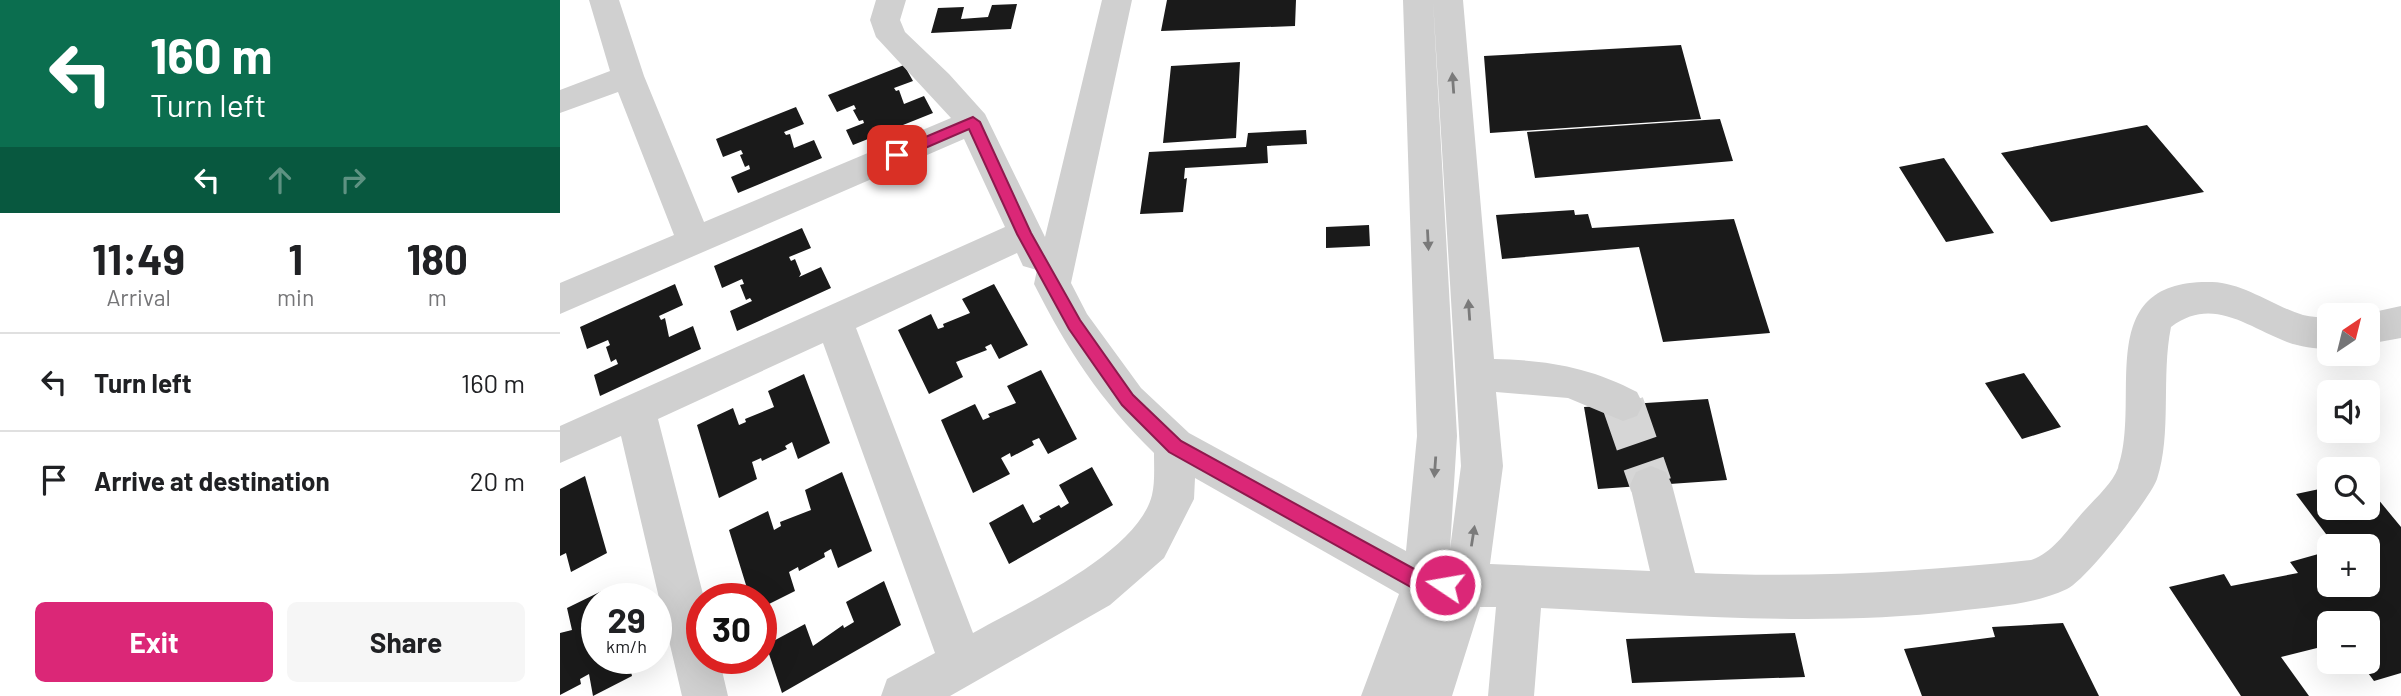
<!DOCTYPE html>
<meta charset="utf-8">
<style>
:root{--surface:#fff;--page:#f6f6f6;--text:#202124;--muted:#757577;--line:#e0e0e0;--accent:#db2777}
body{margin:0;font-family:Barlow,sans-serif;background:var(--page);color:var(--text);height:100vh;display:flex;flex-direction:column;font-size:26px;white-space:nowrap}
*{box-sizing:border-box;margin:0}
p{font-size:23px;color:var(--muted)}
.icon{flex:none;width:38px;height:38px;fill:none;stroke:currentColor;stroke-width:2;stroke-linecap:round;stroke-linejoin:round}
.map{position:relative;flex:1;overflow:hidden}
.details{display:flex;flex-direction:column;background:var(--surface);width:560px}
.details>*{flex:none}
.hud{background:#0b6e4f;color:#fff;overflow:hidden}
.needle{width:46px;rotate:35deg}
.tools{position:absolute;left:1757px;top:303px;display:grid;gap:14px}
.tools a{display:grid;place-items:center;width:63px;height:63px;border-radius:10px;background:var(--surface);box-shadow:0 7px 28px #0002;font-size:35px}
.speed{position:absolute;left:21px;top:583px;display:flex;gap:14px;font-size:35px;font-weight:700;text-align:center}
.speed>*{display:grid;place-content:center;width:91px;height:91px;border-radius:50%;background:var(--surface);box-shadow:0 7px 28px #0002;line-height:1}
.speed small{font-size:18px;font-weight:400}
.speed .limit{border:10px solid #d22;background:#fff;color:#111}
.pin{position:absolute;display:grid;place-items:center;width:60px;height:60px;color:#fff;margin:-30px;border-radius:14px;box-shadow:0 4px 10px #0006}
.me{position:absolute;width:77px;margin:-38px;rotate:282deg;stroke-linejoin:round;filter:drop-shadow(0 0 5px #0008)}
.turn{display:flex;align-items:center;gap:24px;height:147px;padding:0 35px;font-size:32px}
.turn .icon{width:91px;height:91px;stroke-width:2.5}
.turn b{display:block;font-size:49px;line-height:60px}
.lanes{display:flex;align-items:center;height:66px;padding:0 35px;background:#0003;justify-content:center;gap:35px;direction:ltr}
.lanes .off{opacity:.35}
.eta{display:flex;justify-content:space-evenly;align-items:center;height:119px;text-align:center}
.eta b{font-size:42px;font-weight:700;line-height:49px}
.cta{display:flex;gap:14px;margin-top:auto;padding:14px 35px}
.cta a{flex:1;height:80px;border-radius:10px;background:var(--accent);color:#fff;font-size:28px;font-weight:700;line-height:80px;text-align:center}
.cta a+a{background:var(--page);color:var(--text)}
ul{padding:0;list-style:none}
li{display:flex;align-items:center;gap:21px;height:98px;padding:0 35px;border-top:2px solid var(--line)}
li div{flex:1}
li b{display:block;font-size:26px}
li em{font-style:normal}
main{display:flex;flex:1;min-height:0}
.map>svg:first-child{display:block}
</style>
<main>
<section class="details">
<div class="hud">
<div class="turn"><svg class="icon" aria-label="left" viewBox="0 0 24 24"><path d="M17 20v-9H6M10 6l-5 5 5 5"/></svg><div><b>160 m</b>Turn left</div></div>
<div class="lanes"><svg class="icon" aria-label="left" viewBox="0 0 24 24"><path d="M17 20v-9H6M10 6l-5 5 5 5"/></svg><svg class="icon off" aria-label="ahead" viewBox="0 0 24 24"><path d="M12 20V5M6 11l6-6 6 6"/></svg><svg class="icon off" aria-label="right" viewBox="0 0 24 24"><path d="M7 20v-9h11M14 6l5 5-5 5"/></svg></div>
</div>
<div class="eta">
<div><b>11:49</b><p>Arrival</p></div>
<div><b>1</b><p>min</p></div>
<div><b>180</b><p>m</p></div>
</div>
<ul>
<li><svg class="icon" aria-label="left" viewBox="0 0 24 24"><path d="M17 20v-9H6M10 6l-5 5 5 5"/></svg><div><b>Turn left</b></div><em>160 m</em></li>
<li><svg class="icon" aria-label="arrive" viewBox="0 0 24 24"><path d="M6 21V4h12l-3 4 3 4H6"/></svg><div><b>Arrive at destination</b></div><em>20 m</em></li>
</ul>
<div class="cta"><a>Exit</a><a>Share</a></div>
</section>
<div class="map">
<svg width="1841" height="696" viewBox="0 0 1841 696">
<rect width="100%" height="100%" fill="#fff"/>
<path fill="#1a1a1a" d="M607,0H736L735,26L601,31Z
M457,4L451,29L371,33L378,8L404,7L401,19L428,17L432,5Z
M1121,45L1141,119L930,133L924,56Z
M680,62L676,138L603,143L611,66Z
M344,65L353,81L334,88L336,91L339,90L344,104L364,96L373,113L293,145L286,130L304,123L303,120L299,121L293,110L296,109L294,105L277,112L268,95Z
M236,107L244,124L224,132L226,135L230,134L234,148L254,140L262,158L178,193L171,177L190,169L189,165L185,167L180,155L183,154L181,150L163,157L156,139Z
M1160,119L1173,161L975,178L967,132Z
M1587,125L1644,192L1491,222L1441,153Z
M746,130L747,144L707,146L708,163L625,168L624,179L627,178L623,212L580,214L589,152L686,147L688,133Z
M1384,158L1434,233L1386,242L1339,167Z
M1014,210L1015,215L1028,214L1032,228L1174,219L1210,333L1103,342L1079,247L942,259L936,215Z
M809,225L810,246L766,248V227Z
M242,228L251,248L229,257L231,261L235,259L241,274L239,277L261,267L271,288L177,331L170,311L192,301L190,298L186,300L180,285L184,284L182,279L162,288L154,266Z
M115,284L123,305L99,316L101,320L105,318L109,337L133,326L141,349L40,396L34,375L58,364L56,359L51,362L46,347L50,345L48,340L27,349L20,327Z
M434,284L468,345L439,359L431,344L425,347L427,350L396,362L403,377L369,394L338,330L371,314L378,329L384,327L383,324L410,313L402,299Z
M481,370L517,439L488,454L479,438L472,441L474,445L451,457L450,453L441,458L450,474L413,493L381,420L415,404L423,420L430,417L428,414L456,403L447,386Z
M1464,373L1501,427L1462,439L1425,383Z
M244,374L270,443L238,459L232,442L225,446L227,449L202,461L201,458L192,462L197,479L159,498L137,425L173,408L179,425L186,422L185,419L214,407L208,391Z
M1148,399L1167,480L1038,489L1024,407Z
M532,467L553,505L449,564L429,523L463,504L473,523L481,519L479,516L499,505L501,508L509,503L499,485Z
M282,472L312,551L278,568L271,549L264,553L265,557L239,571L238,567L229,572L235,591L201,608V598H190L169,530L208,511L214,530L221,526L220,522L251,510L245,490Z
M25,476L47,553L11,572L6,553L0,556V489Z
M1769,487V508H1808V487L1841,527V673L1814,681L1800,662H1808V623H1769V645L1721,657L1749,696H1681L1609,587L1664,574L1671,586L1738,573L1730,562L1769,551V584H1808V546H1775L1736,494Z
M324,581L341,625L222,693L206,645L245,624L253,646L283,625L284,628L294,622L286,602Z
M50,587L53,598H37V658H68L72,676L33,696L29,674L20,679L21,684L0,695V633L12,630L7,608Z
M1503,623L1539,696H1362L1344,649L1435,637L1432,627Z
M1235,633L1245,677L1072,683L1066,639Z"/>
<g fill="none" stroke-linecap="round" stroke-linejoin="round">
<path stroke="#d6d6d6" stroke-width="42" stroke-dasharray="42 21" stroke-linecap="butt" d="M1063,404L1091,485"/>
<path fill="#d0d0d0" fill-rule="evenodd" d="M29,0H59L84,76L144,222L391,118L316,37L310,20L316,0H346L340,20L345,32L389,74L425,114L485,237L542,0H572L511,283L527,314L581,388L629,433L846,551L857,436L843,0H903L934,359C986,360 1030,367 1077,392L1083,404L1077,416L1063,421L1008,398L936,392L943,466L930,564L1090,571L1070,485L1076,472L1091,466L1106,472L1112,485L1135,573C1248,578 1358,572 1471,560C1492,553 1504,534 1518,518C1530,503 1552,485 1558,468C1583,399 1529,279 1652,282C1684,283 1713,306 1743,315C1751,317 1761,317 1769,318V350C1755,348 1740,347 1727,342C1686,326 1652,296 1611,327C1601,376 1612,434 1597,479C1590,499 1525,581 1507,589C1473,605 1435,606 1398,611C1259,627 1120,615 981,608L974,696H928L936,607H920L892,696H801L839,594L635,478L634,499L604,558L550,605L390,696H321L327,679L375,653L263,343L98,419L144,598L142,658H159L168,696H122L61,436L0,463V426L445,227L404,139L0,314V283L114,235L58,92L0,113V90L50,71ZM873,0L901,466L890,549L897,436ZM457,253L463,266L477,270L474,284C508,351 540,400 594,453C594,466 595,483 592,495C578,553 462,605 413,633L296,328Z
M1841,306V338L1808,344V315H1800Z"/>
</g>
<defs><path id="oneway-solid" d="M-6-.8H1V-3.2L6.5 0L1 3.2V.8H-6Z" transform="scale(1.75)"/></defs>
<g fill="#7a7a7a">
<use href="#oneway-solid" transform="translate(893 83) rotate(-94)"/>
<use href="#oneway-solid" transform="translate(868 240) rotate(87)"/>
<use href="#oneway-solid" transform="translate(909 310) rotate(-94)"/>
<use href="#oneway-solid" transform="translate(875 467) rotate(94)"/>
<use href="#oneway-solid" transform="translate(913 536) rotate(-81)"/>
</g>
<path fill="#db2777" stroke="#8e194d" stroke-width="2" d="M413,117L420,122L471,233L520,320L573,395L621,441L867,576L892,579L894,585L892,591L885,594L858,591L609,452L562,405L509,329L457,234L409,129L342,158L337,160L330,155L332,151Z"/>
</svg>
<div class="tools">
<a><svg class="needle" viewBox="-14 -14 28 28"><path d="M0-13l5 13h-10z" fill="#e53935"/><path d="M0 13l5-13h-10z" fill="#757577"/></svg></a>
<a><svg class="icon" aria-label="sound" viewBox="0 0 24 24"><path d="M4 9h4l5-4v14l-5-4H4zM17 9q2 3 0 6"/></svg></a>
<a><svg class="icon" aria-label="search" viewBox="0 0 24 24"><circle cx="10" cy="10" r="6"/><path d="M15 15l6 6"/></svg></a>
<a>+</a>
<a>−</a>
</div>
<div class="speed"><div>29<small>km/h</small></div><div class="limit">30</div></div>
<div class="pin" style="left:337px;top:155px;background:#d93025"><svg class="icon" aria-label="arrive" viewBox="0 0 24 24"><path d="M6 21V4h12l-3 4 3 4H6"/></svg></div>
<svg class="me" style="left:885px;top:585px" viewBox="-20 -20 40 40"><circle r="17" fill="#db2777" stroke="#fff" stroke-width="3"/><path d="M0-11L8 9 0 5-8 9z" fill="#fff"/></svg>
</div>
</main>
